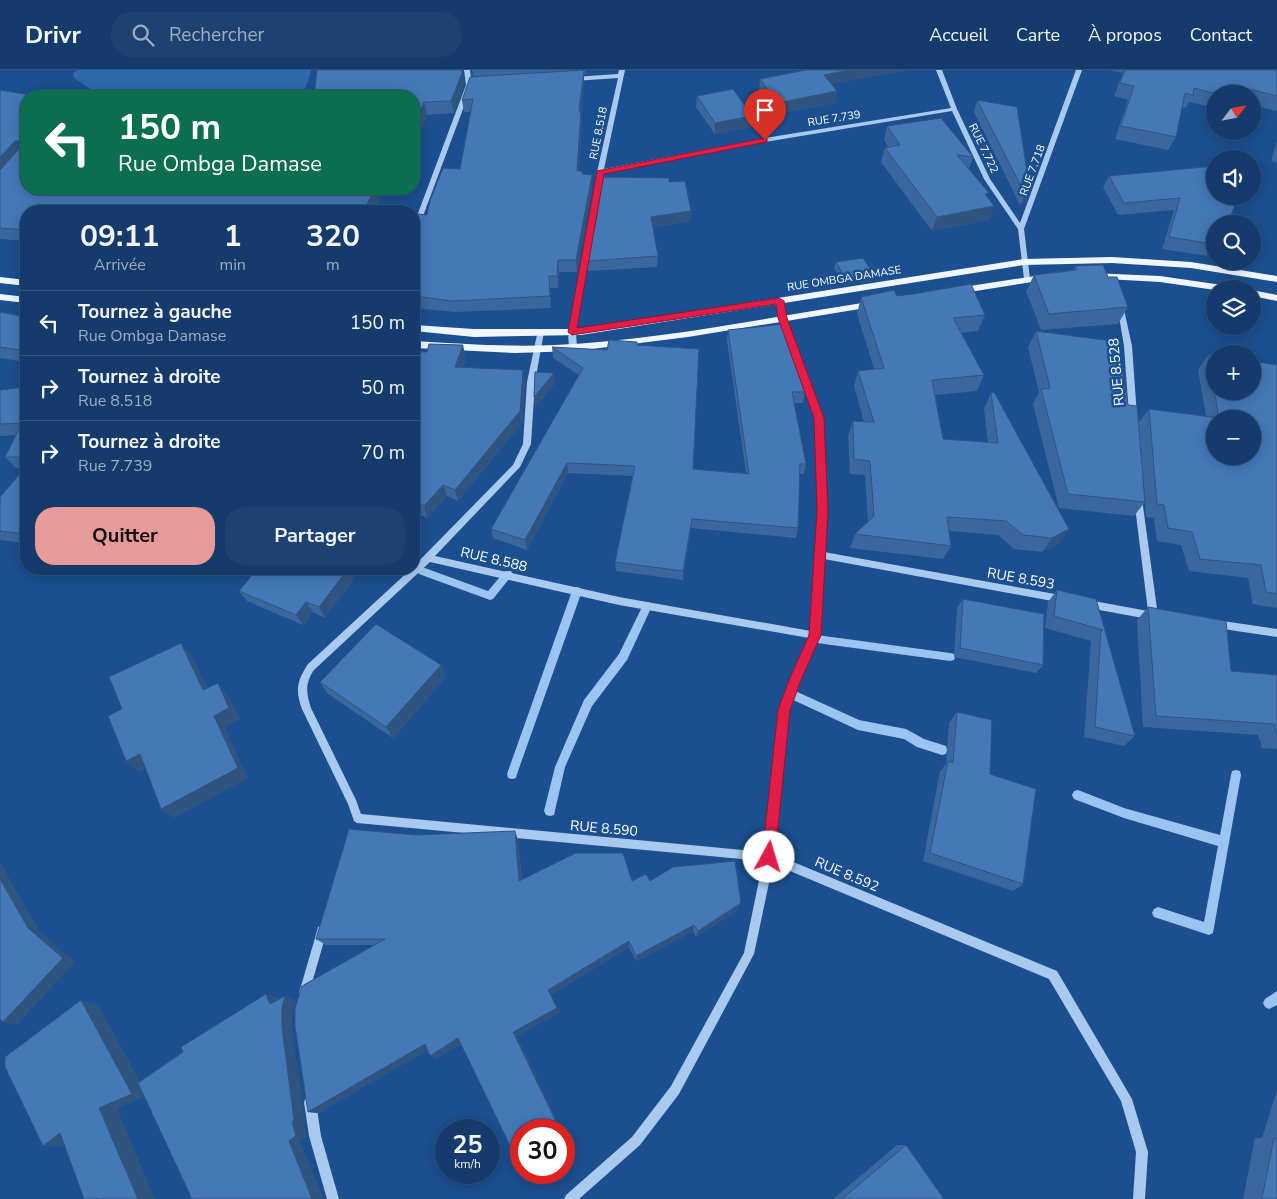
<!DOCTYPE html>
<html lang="fr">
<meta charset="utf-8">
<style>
:root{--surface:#143b6b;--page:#1d4271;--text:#f1f3f6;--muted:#9dadc1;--line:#33557e;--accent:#e69b98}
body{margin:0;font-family:"Nunito Sans",sans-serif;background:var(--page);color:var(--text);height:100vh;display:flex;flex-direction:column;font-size:19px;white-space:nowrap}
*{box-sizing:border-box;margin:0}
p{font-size:16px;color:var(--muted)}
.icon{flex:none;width:28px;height:28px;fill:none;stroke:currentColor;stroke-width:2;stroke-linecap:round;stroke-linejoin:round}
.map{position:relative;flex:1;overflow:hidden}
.drawer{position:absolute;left:20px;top:135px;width:400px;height:370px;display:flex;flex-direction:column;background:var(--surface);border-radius:20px;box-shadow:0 2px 12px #0003,0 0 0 1px var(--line)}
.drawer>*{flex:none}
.banner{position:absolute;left:20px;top:20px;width:400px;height:105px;border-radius:20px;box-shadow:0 2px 12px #0003,0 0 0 1px var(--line);background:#0b6e4f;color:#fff;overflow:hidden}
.needle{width:32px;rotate:58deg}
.controls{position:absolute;left:1206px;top:15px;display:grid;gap:10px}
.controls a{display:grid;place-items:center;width:55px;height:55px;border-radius:50%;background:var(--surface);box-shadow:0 2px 12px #0003,0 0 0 1px var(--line);font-size:25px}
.speed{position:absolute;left:435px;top:1049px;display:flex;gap:10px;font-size:25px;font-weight:700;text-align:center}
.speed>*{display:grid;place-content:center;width:65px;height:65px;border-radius:50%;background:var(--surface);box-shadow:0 2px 12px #0003,0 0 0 1px var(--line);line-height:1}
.speed small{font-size:12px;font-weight:400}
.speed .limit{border:8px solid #d22;background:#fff;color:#111}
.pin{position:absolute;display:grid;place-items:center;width:42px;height:42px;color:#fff;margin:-51px -21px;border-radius:50% 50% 50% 0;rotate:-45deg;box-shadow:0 0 5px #0007}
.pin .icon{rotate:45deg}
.me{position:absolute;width:55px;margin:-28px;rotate:6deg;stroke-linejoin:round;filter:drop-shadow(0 0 4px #0008)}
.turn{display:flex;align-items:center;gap:18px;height:105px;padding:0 15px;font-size:22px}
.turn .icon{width:65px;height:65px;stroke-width:2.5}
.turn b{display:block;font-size:35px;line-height:42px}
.eta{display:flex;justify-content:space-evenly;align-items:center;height:85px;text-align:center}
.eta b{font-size:30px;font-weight:700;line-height:35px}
.button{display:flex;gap:10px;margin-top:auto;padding:10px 15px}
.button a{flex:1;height:58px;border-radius:20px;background:var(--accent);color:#111;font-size:20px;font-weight:700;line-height:58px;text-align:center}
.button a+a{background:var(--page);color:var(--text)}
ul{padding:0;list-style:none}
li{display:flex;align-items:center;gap:15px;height:65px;padding:0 15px;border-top:1px solid var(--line)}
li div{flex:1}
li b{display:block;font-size:19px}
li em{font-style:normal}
header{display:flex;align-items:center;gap:30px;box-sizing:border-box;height:70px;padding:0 25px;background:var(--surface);border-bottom:1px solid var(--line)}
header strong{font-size:24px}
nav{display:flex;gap:28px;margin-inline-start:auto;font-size:18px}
.search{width:350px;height:45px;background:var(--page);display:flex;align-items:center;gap:12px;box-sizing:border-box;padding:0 18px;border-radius:20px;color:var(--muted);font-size:19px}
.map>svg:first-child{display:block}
</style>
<header>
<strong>Drivr</strong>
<div class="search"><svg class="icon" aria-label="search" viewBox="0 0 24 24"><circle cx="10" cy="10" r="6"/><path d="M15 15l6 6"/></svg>Rechercher</div>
<nav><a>Accueil</a><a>Carte</a><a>À propos</a><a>Contact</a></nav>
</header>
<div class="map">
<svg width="1277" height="1129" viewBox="0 0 1277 1129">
<rect width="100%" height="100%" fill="#1b4f8f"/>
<path fill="#2e69ad" d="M78,0H311C310,9 304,17 303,26H108L92,20L74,8L73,3Z"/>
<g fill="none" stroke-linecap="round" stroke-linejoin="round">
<path fill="#9cc4f0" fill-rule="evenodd" d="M422,497L488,521L505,501H511L513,504L493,529L490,530L419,504L417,501L419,498Z
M577,517L580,518L582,521L517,704L516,708L512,709L508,708L507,704L572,521L574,518Z
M647,532L650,533L652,536L627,590L592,636L565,697L554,745L550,746L546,745L544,741L555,697L584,630L619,584L644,533Z
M817,565L950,583L954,584L955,587L954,590L950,591L817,573L813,572L812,569L813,566Z
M793,620L859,650L906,659L924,669L946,676L947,680L946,684L942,685L917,677L904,669L858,660L789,628L788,625L789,622Z
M1236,700L1240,701L1241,705L1213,863L1209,865L1154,847L1152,843L1154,839L1158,837L1204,852L1218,776L1124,748L1074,729L1072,725L1074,721L1078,720L1124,738L1220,765L1231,705L1232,701Z
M1277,921V935L1269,939L1265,937L1263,933L1265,929Z"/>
<path fill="#a9c9ee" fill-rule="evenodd" d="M464,0H470L472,15L417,162L414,164V154L466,15Z
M619,0H625L604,99L765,68L951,38L936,0H942L957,39L990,109L1020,153L1076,0H1082L1024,159L1030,209L1029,211H1027L1024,209L1018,159L984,109L952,41L765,72L603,103L576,262L577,278L573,281L569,278L568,262L597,102L618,8L574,11L571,9L574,7L618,4Z
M777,229H781L782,231L785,248L792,264L790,266H788C779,260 777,242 776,231Z
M1118,233H1122L1123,235L1132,276L1137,346L1133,349L1129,346L1124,276L1117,235Z
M538,260H540L544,262L535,312L531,374L520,397L435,486L619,527L811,561L819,441L815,348L795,293L799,290L803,293L823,348L827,441L824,482L1066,526L1067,529L1066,532L1063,533L824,489L819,565L800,610L789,640L774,784L1057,901L1132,1029L1148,1082L1145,1129H1133L1136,1082L1121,1031L1049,909L773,794L754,884L679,1024L640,1075L579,1129H564L566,1125L632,1067L671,1016L744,883L763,791L357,753L354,751L348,734L302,639C295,620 297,611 308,594L411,499H414V496L513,395L523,374L527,312ZM430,492L619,535L809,568L790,610L779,640L765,782L361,744L356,730L311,638C306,623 305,613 314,600Z
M1138,426L1142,429L1158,546L1157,549L1154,550L1088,538L1085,537L1084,534L1085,531L1088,530L1148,541L1134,429Z
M1216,550L1277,559V567L1216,558L1213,557L1212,554L1213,551Z
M322,856L326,857L327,861L309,923L308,927L304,928L300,927L299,923L317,861L318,857Z
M310,1026L314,1028L316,1032L321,1066L339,1129H327L309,1066L304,1032L306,1028Z"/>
<path fill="#f0f6ff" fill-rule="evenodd" d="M1112,187L1191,192L1277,206V212L1191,198L1112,193L1024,195L581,265L474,267L414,261V255L474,259H581L1024,189Z
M1091,203L1160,206L1229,216L1234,219L1215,220L1160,212L1088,208L1086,206Z
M1048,204L1053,207L1051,209L957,224L952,221L957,218Z
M0,207L26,210V216L0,213Z
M1252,220L1277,225V231L1252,226Z
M0,224L26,227V233L0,230Z
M875,231L880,234L878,236L688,267L576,281L515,283L414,278V271C461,274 508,277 555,275C662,270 769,247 875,231Z"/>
</g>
<path fill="#3a679d" d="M472,0H586L585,4H584V12L581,41L582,53L579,101L592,117L577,202H559L558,218H550L551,238L456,242L414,238V152L427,145L460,99L471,42H464L462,30L473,6Z
M802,0H908L831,14L837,21L835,33L776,44L759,20L760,9L802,1Z
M1109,0H1277V41L1252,35V24H1215V38L1189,32L1186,38L1182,37L1176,67L1168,80L1115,69L1128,30L1114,26L1123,3Z
M464,15L454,43L427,45L414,77V26Z
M0,20L26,119H384L374,140L26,141V171L0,169Z
M697,26L751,57L715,64L696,37Z
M977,30L1030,121L1025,133L1020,135L974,42Z
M887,56L973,87L969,99L994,136L989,150L932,161L881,92L885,78L888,77L884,70Z
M1277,71V93L1271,91Z
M1215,96V173H1214L1207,186L1162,179L1174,140L1118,145L1103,117L1109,106Z
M669,112L691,151L653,157L658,186L657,197L588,201V191Z
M836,192L874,205L873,211L844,215L834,198Z
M1075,196L1128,237L1118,254L1041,260L1026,221L1034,205L1073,201Z
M897,226L985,245L978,261L961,263L984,305L977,321L935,325L943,369L988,373L984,339L991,323L1069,459L1059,473L1042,482L1014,479L998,465L949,461L951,476L943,489L850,478L855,464L868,452L865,405L850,404L848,366L853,351L864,352L854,316L858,301L874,299L857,244L861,227Z
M0,242L26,247V292L0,288Z
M728,260L805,322L803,333H794L806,394L804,404H800L798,458L796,468L691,458L683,510L616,501L615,492L633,406L568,403L527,480L493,468L491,459L579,305L553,288L552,277L607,280L637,275L693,399L746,403L727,271Z
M1036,261L1128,335L1139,352L1149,339L1206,346L1198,300L1208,285L1277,295V538L1253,534L1248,508L1189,501L1181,475L1157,471L1154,448L1146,447L1145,432L1134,446L1059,438L1033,334L1039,322L1028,277Z
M414,281L466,288L463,297L525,313L522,353L458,431L447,426L427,448L414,441Z
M26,317V473L0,470V427L25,398H16L5,387L16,365L0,366V320Z
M361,499L325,548L313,542L303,555L247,531L239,521Z
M1057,520L1096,529L1135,666L1124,676L1084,667L1091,571L1045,558L1048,532Z
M963,529L1043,595L1036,603L954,587L957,538Z
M1148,537L1231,601L1277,605V679L1262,678L1258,665L1143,657L1137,550Z
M441,595L446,607L393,668L328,624L320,612Z
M957,642L990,704L1023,814L1013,821L923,791L940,701L946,694L949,653Z
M416,765L518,770L522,810L650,811L738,840L696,867L693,861L636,891L629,877L551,925L560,942L517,966L521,1060V1086L520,1087L461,974L436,989L427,980L319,1043L308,1042L373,875H326L316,869Z
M1277,1020V1129H1243L1255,1068H1262Z
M897,1075H906L944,1129H833Z"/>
<path fill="#305480" d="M462,0H463L464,15L454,43L451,31Z
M584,0V12L579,54V41Z
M850,0H908L822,16L824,5Z
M837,21L835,33L776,44L778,33Z
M424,32L427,45L414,77V58Z
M581,41L582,53L578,114L577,101Z
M752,46L751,57L715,64V53Z
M15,71H20L26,81L0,108V87Z
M592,105V117L577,202L576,190Z
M374,119H384L373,141L365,139Z
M1030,121L1025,133L1020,135L1025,124Z
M994,136L989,150L932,161L937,147Z
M691,141V151L651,157V147Z
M558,190L559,202L558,218L557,206Z
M874,205L873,211L844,215L846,210Z
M463,275L466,288L458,309L455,297Z
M523,300L525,313L522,353L458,431L455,420Z
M554,303L555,314L535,338L534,327Z
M567,393L568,403L527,480L525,470Z
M443,415L447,426L427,448L424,436Z
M692,449L691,458L683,510V501Z
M1069,459L1059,473L1042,482L1052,468Z
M348,499H361L325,548L319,537Z
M306,532L313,542L303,555L296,545Z
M181,573L192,585L214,632L203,620Z
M441,595L446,607L393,668L386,657Z
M218,613L228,625L240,649L225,657L248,708L174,748L161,739L214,646Z
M140,684L153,695L139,702L126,691Z
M515,761L518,770L522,819L519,811Z
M0,792L40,862L75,892L17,955L3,952L28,858L0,809Z
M741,833L738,840L696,867L698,861Z
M694,855L693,861L636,891V886Z
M629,871V877L551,925L560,942L517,966L562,1060H560L513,962L548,920Z
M266,924L277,928L281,938L270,934Z
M285,926L296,930L292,942V960L305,1051L303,1052L307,1066L300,1071L323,1127L320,1129H312L289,1071L292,1052L282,957V938Z
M81,930L98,935L148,1025L117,1039L155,1129H138L99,1038Z
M458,968L464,972L436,989L430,986Z
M425,974L432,978L319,1043L308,1042Z
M60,1063H79L63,1076H43Z"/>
<path fill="#4478b7" stroke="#305480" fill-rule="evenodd" d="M317,0H462V3L451,31L424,32L414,58V26H314Z
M584,0L579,41H581L577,101H582V104L592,105L576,190H558L557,206H549L550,226L453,231L414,226V152L416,151L418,144L427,145L430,131L443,98L460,99L473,29L462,30L470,7Z
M806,0H850L824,5L837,21L778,33L760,9Z
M1125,0H1277V26L1249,19L1248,24H1217L1194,18L1193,25L1185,23L1176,67L1121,56L1134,16L1120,13Z
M733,19L752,46L715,53L697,26Z
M0,20L37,26H26V119H374L365,139L391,141H26V160L0,158V100L20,78V71H15L0,87Z
M977,30L1017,37L1030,121L1025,124Z
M941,48L973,87L957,85L989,123L985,124L994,136L937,147L885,78L900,75L887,56Z
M1215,96V126H1238L1228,154H1215V161L1214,160V174L1169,167L1180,128L1124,133L1109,106Z
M602,107L669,108V112L685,111L691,141L651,147L658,186L588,191Z
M863,188L874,205L846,210L836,192Z
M1103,195L1108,207H1117L1128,237L1049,244L1034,205L1077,200L1075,196Z
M971,214L985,245L953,248L984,305L932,310L943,369L998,373L991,323L994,322L1069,459L1052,468L1023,465L1006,451L947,447L951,476L855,464L874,446L870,391L854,389L853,351L874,352L858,301L884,298L861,227L894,220L897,226L913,224Z
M0,242L26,247V281L0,277Z
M785,254L802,300L805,322H792L806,394H800L798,458L692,449L683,501L615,492L635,396L567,393L525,470L491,459L583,298L552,277L607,280L609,270L637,272V275L699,279L693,399L749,404L728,260Z
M1036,261L1119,272L1128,335L1137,336L1145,432L1068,424L1041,319L1050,318Z
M429,274L463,275L455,297L523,300L520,341L455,420L443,415L424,436L414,432V281L427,282Z
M1208,285L1215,286V321H1252V291L1277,295V524L1266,522L1261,495L1200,489L1192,462L1168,458L1164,435L1157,434L1149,339L1219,348ZM1215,349H1252V386H1215Z
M535,302L554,303L534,327Z
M26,317V387H5L22,353L0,354V320Z
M26,397V464L0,461V427Z
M257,499H348L319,537L306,532L296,545L239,521Z
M1057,520L1096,529L1135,666L1095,657L1101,560H1103L1054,546Z
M963,529L1044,544L1043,595L960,578Z
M1148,537L1226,551L1231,601L1277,605V665L1274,654L1156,646Z
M376,554L441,595L386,657L320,612Z
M181,573L203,620L218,613L229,638L214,646L238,698L161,739L140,684L126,691L108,646L122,639L109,607Z
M957,642L992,650L990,704L1036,719L1023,814L930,783L948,691L953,693Z
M349,759L416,765L515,761L519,811L576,783H623L632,811L646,804L650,811L673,797L735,791L741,833L698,861L694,855L636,886L629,871L548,920L557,938L513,962L560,1060H521V1084L516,1088L458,968L430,986L425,974L308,1042L295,956V938L302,916L385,869H316Z
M0,809L28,858L63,888L3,952L0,949Z
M266,924L270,934L285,926L282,938V957L294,1050L292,1052L296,1066L289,1071L312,1129H192L138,1013L183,982L181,977Z
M81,930L132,1024L99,1038L138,1129H97V1128L96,1129H84L60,1063L43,1076L5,997V987Z
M1274,1068L1277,1070V1129H1262Z
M906,1075L944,1129H842Z"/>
<path fill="#e11d48" stroke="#92132f" d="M765,68H767V72L604,104L577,258L779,228L784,231L787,248L824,348L828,441L821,565L801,610L790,640L775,787L773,791L769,793L764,791L762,787L778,640L789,610L809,565L817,441L814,348L778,248L776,234L572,265L568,262L597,101Z"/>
<g text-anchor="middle" stroke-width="5" stroke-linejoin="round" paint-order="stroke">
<g font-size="11" fill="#fff" stroke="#1b4f8f">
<text transform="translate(834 48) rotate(-9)" y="4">RUE 7.739</text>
<text transform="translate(598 63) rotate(-79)" y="4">RUE 8.518</text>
<text transform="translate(984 78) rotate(64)" y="4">RUE 7.722</text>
<text transform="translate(1032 100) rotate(-70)" y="4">RUE 7.718</text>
<text transform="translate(844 208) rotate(-9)" y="4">RUE OMBGA DAMASE</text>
</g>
<g font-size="14" fill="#fff" stroke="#1b4f8f">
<text transform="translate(1116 302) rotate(-95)" y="5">RUE 8.528</text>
<text transform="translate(494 489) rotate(13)" y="5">RUE 8.588</text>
<text transform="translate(1021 508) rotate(10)" y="5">RUE 8.593</text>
<text transform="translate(604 758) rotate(5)" y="5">RUE 8.590</text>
<text transform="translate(847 804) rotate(23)" y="5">RUE 8.592</text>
</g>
</g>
</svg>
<div class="controls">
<a><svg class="needle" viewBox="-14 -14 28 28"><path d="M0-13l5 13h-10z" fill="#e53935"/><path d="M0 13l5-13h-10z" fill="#9dadc1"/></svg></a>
<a><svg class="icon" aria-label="sound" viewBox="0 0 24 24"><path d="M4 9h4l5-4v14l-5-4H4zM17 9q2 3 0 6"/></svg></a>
<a><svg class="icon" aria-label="search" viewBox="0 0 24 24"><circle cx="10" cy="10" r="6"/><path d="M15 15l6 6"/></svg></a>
<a><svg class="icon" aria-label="layers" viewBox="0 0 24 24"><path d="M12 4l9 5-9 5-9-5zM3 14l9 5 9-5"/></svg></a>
<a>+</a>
<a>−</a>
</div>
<div class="speed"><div>25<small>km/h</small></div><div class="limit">30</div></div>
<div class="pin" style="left:765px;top:70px;background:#d93025"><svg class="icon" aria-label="arrive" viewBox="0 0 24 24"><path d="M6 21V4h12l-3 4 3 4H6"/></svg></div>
<svg class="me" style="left:769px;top:787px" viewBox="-20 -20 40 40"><circle r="19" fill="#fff"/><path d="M0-13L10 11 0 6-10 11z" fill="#e11d48"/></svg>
<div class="banner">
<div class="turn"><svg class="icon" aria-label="left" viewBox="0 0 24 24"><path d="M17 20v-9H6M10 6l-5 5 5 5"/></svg><div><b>150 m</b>Rue Ombga Damase</div></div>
</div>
<section class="drawer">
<div class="eta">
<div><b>09:11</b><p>Arrivée</p></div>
<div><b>1</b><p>min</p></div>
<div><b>320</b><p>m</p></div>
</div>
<ul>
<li><svg class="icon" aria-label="left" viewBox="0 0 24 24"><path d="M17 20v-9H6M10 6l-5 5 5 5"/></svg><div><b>Tournez à gauche</b><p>Rue Ombga Damase</p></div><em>150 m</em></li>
<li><svg class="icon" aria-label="right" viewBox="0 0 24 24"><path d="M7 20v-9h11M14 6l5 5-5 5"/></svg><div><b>Tournez à droite</b><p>Rue 8.518</p></div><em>50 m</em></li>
<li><svg class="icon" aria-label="right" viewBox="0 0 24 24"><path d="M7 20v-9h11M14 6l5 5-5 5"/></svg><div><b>Tournez à droite</b><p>Rue 7.739</p></div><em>70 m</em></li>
</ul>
<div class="button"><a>Quitter</a><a>Partager</a></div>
</section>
</div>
